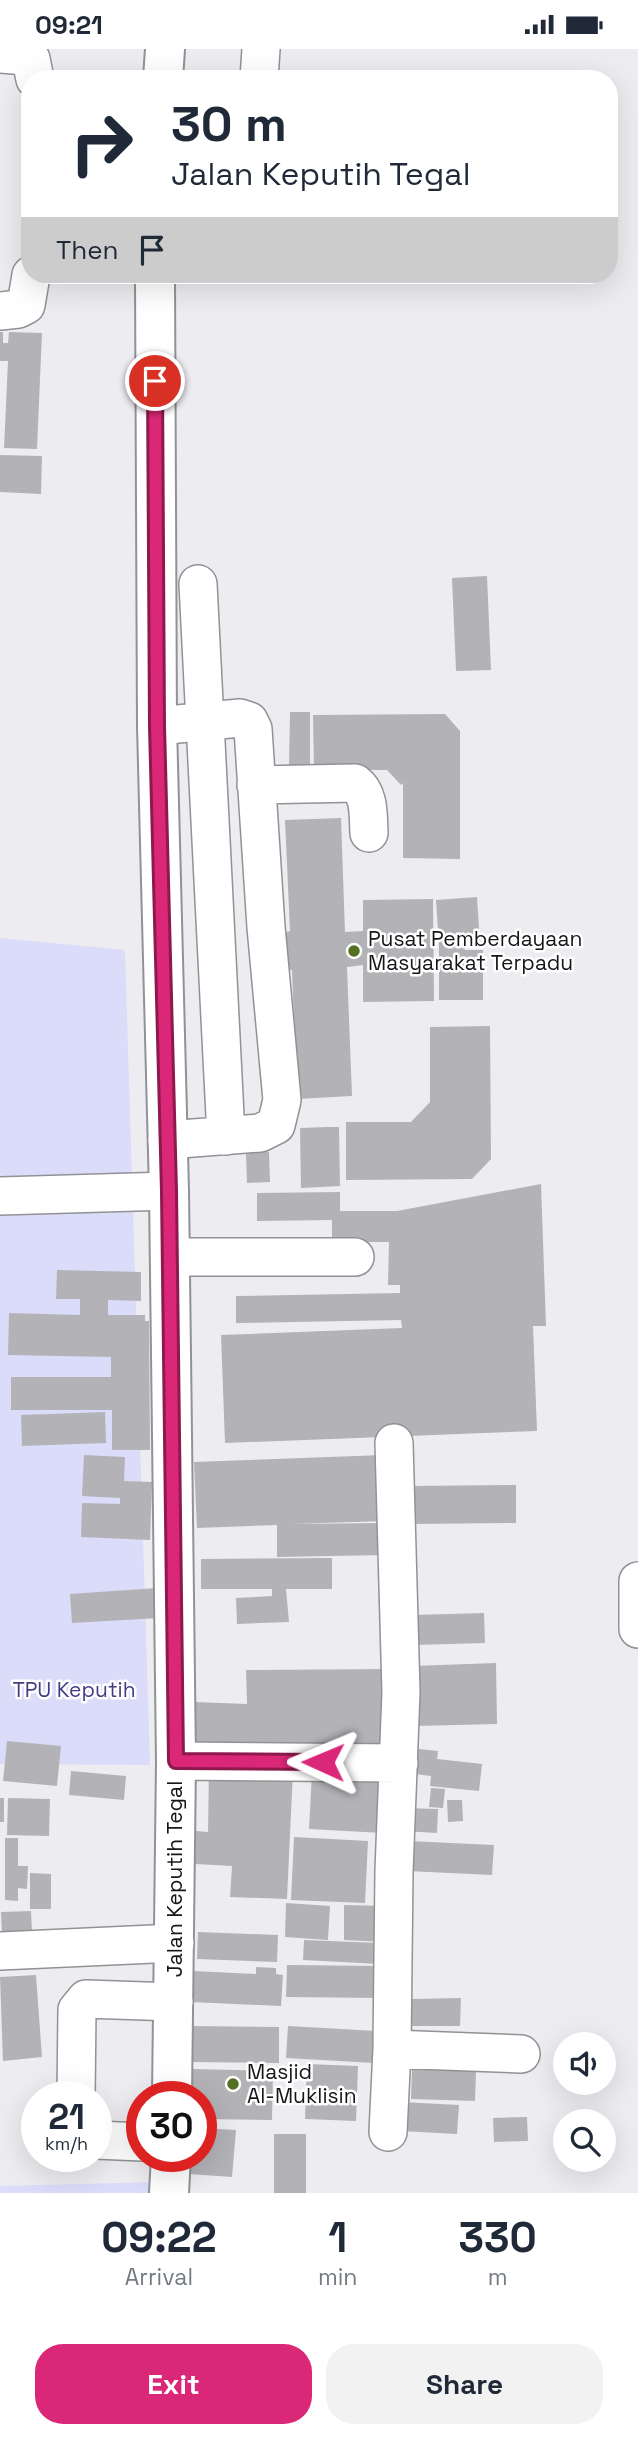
<!DOCTYPE html>
<style>
:root{--surface:#fff;--page:#f2f2f3;--text:#1f2937;--muted:#747a83;--accent:#db2777}
body{margin:0;font-family:"Space Grotesk",sans-serif;background:var(--page);color:var(--text);height:100vh;display:flex;flex-direction:column;font-size:26px;white-space:nowrap}
*{box-sizing:border-box;margin:0}
p{font-size:23px;color:var(--muted)}
.icon{flex:none;width:38px;height:38px;fill:none;stroke:currentColor;stroke-width:2;stroke-linecap:round;stroke-linejoin:round}
.map{position:relative;height:2144px;overflow:hidden}
.side{display:flex;flex-direction:column;background:var(--surface);flex:1}
.side>*{flex:none}
.hud{position:absolute;left:21px;top:21px;width:597px;height:214px;border-radius:28px;box-shadow:0 7px 28px #0002;background:#fff;color:var(--text);overflow:hidden}
.controls{position:absolute;left:553px;top:1983px;display:grid;gap:14px}
.controls a{display:grid;place-items:center;width:63px;height:63px;border-radius:50%;background:var(--surface);box-shadow:0 7px 28px #0002;font-size:35px}
.speed{position:absolute;left:21px;top:2032px;display:flex;gap:14px;font-size:35px;font-weight:700;text-align:center}
.speed>*{display:grid;place-content:center;width:91px;height:91px;border-radius:50%;background:var(--surface);box-shadow:0 7px 28px #0002;line-height:1}
.speed small{font-size:18px;font-weight:400}
.speed .limit{border:10px solid #d22;background:#fff;color:#111}
.pin{position:absolute;display:grid;place-items:center;width:60px;height:60px;color:#fff;margin:-30px;border:4px solid #fff;border-radius:50%;box-shadow:0 2px 7px #0007}
.me{position:absolute;width:77px;margin:-38px;rotate:271deg;stroke-linejoin:round;filter:drop-shadow(0 0 5px #0008)}
.turn{display:flex;align-items:center;gap:24px;height:147px;padding:0 35px;font-size:32px}
.turn .icon{width:91px;height:91px;stroke-width:2.5}
.turn b{display:block;font-size:49px;line-height:60px}
.then{display:flex;align-items:center;height:66px;padding:0 35px;background:#0003;gap:14px;font-size:26px}
.eta{display:flex;justify-content:space-evenly;align-items:center;height:119px;text-align:center}
.eta b{font-size:42px;font-weight:700;line-height:49px}
.button{display:flex;gap:14px;margin-top:auto;padding:14px 35px}
.button a{flex:1;height:80px;border-radius:28px;background:var(--accent);color:#fff;font-size:28px;font-weight:700;line-height:80px;text-align:center}
.button a+a{background:var(--page);color:var(--text)}
.status{display:flex;justify-content:space-between;align-items:center;height:49px;padding:0 35px;background:var(--surface);direction:ltr}
.status svg{height:19px;fill:currentColor}
.map>svg:first-child{display:block}
</style>
<div class="status"><b>09:21</b><svg viewBox="0 0 49 12"><path d="M0 12V9h3v3zM5 12V6h3v6zM10 12V3h3v9zM15 12V0h3v12zM26 1h20v11H26zM47 4h2v5h-2z"/></svg></div>
<div class="map">
<svg width="638" height="2144" viewBox="0 0 638 2144">
<rect width="100%" height="100%" fill="#ededf1"/>
<path fill="#dbdbfa" d="M0,889L125,901L150,1716L0,1715Z
M159,2133V2144H0V2137Z"/>
<path fill="#b3b3b7" d="M0,283H3V294H8L9,283L42,284L37,400L4,399L8,312H0Z
M0,406L42,407L41,445L0,443Z
M487,527L491,621L456,622L452,529Z
M290,663H310V718H289Z
M445,665L460,682V810L403,809V734L401,736L387,721H314L313,666Z
M341,769L345,883L363,882V851L433,850L434,952L363,953V916L347,918L352,1047L297,1050L292,921H276L274,887L290,882L285,771Z
M477,848L480,894L464,896L465,901H483V951H439V897L436,851Z
M490,977L491,1110L472,1130L346,1131V1073H411L430,1053V978Z
M327,1078H339L340,1137L301,1139L300,1079Z
M269,1103L270,1133L247,1134L246,1104Z
M541,1135L546,1277H533L537,1382L225,1394L221,1286L402,1279L401,1271L236,1274V1247L400,1244V1236H388L389,1193H332V1171L257,1172V1144L340,1143V1162H397Z
M57,1221L141,1223V1252L108,1251V1266H145V1272H149L150,1401H112V1361H11V1328H111V1308L8,1306L9,1264L80,1266V1250H56Z
M105,1363L106,1394L22,1397L21,1366Z
M84,1406L125,1408L124,1432L152,1433L150,1491L81,1488L82,1454L120,1455V1449L82,1447Z
M384,1406L386,1472L290,1475L384,1474L385,1506L277,1508V1476L197,1479L194,1413Z
M516,1436V1474L409,1475V1437Z
M332,1509V1540H286L289,1573L237,1575L236,1549L272,1547V1540H201V1510Z
M157,1539L159,1569L72,1574L70,1545Z
M484,1564L485,1594L414,1596L412,1566Z
M496,1614L497,1675L415,1677L413,1617Z
M392,1620V1702L192,1699L195,1653L247,1655L246,1621Z
M7,1692L61,1697L57,1737L3,1732Z
M409,1699L438,1702L437,1710L482,1715L479,1742L430,1737L431,1727L406,1724Z
M209,1718L293,1722L287,1850L230,1848L232,1817L195,1815L196,1782L208,1783Z
M71,1722L126,1727L124,1751L69,1746Z
M312,1723L386,1727L383,1784L309,1780Z
M431,1739L445,1740L443,1759L429,1758Z
M0,1749H4V1773H0Z
M8,1749L50,1750L49,1787L7,1786Z
M447,1751H462L463,1772L448,1773Z
M404,1759L438,1760L437,1784L403,1782Z
M294,1788L368,1792L365,1854L291,1851Z
M5,1789H18V1817H28L27,1840L18,1839V1852L5,1851Z
M408,1792L494,1796L492,1826L407,1822Z
M30,1824L51,1825V1860H30Z
M286,1854L330,1857L328,1891L285,1888Z
M344,1856L385,1857V1893L344,1891Z
M31,1862L32,1883L2,1884L1,1863Z
M198,1883L278,1886L277,1913L197,1910Z
M304,1891L380,1894L379,1915L303,1911Z
M287,1916L380,1917L379,1949L286,1948Z
M256,1918L276,1919V1925L283,1926L281,1957L191,1953L193,1922L256,1925Z
M36,1926L42,2008L3,2012L0,1928Z
M461,1949L460,1977H412L411,1950Z
M192,1977L279,1978V2014L192,2013Z
M288,1977L376,1982L374,2014L286,2009Z
M307,2015L358,2017L356,2072L305,2070Z
M412,2019L476,2022L475,2052L411,2050Z
M193,2020L273,2022L272,2071L201,2070V2048H193Z
M401,2053L459,2056L457,2085L400,2082Z
M527,2068L528,2092L494,2093L493,2069Z
M201,2079L236,2081L232,2128L189,2125L190,2107H201Z
M274,2085H306V2144H274Z"/>
<g fill="none" stroke-linecap="round" stroke-linejoin="round">
<g stroke="#919295" stroke-width="40">
<path id="minor" d="M0,5L26,7L31,10L35,30
M259,30L261,0
M0,262L18,260L26,256L31,226
M198,535L226,1087
M157,677L240,669L249,672L253,680L266,878L282,1051L276,1076L260,1084L167,1091
M256,736L355,734C370,745 368,766 369,784
M0,1147L169,1142
M170,1208H355
M394,1394L401,1643L394,1822L392,2000L521,2005
M638,1532V1580
M176,1712L399,1714
M0,1902L175,1894
M76,2048L77,1961L86,1950L174,1953
M388,2083L392,2000
M96,2091L142,2093"/>
</g>
<g stroke="#919295" stroke-width="42">
<path id="major" d="M163,30L165,0
M155,226L157,677L169,1142L176,1712L172,2048
M169,2144L171,2107"/>
</g>
<use href="#minor" stroke="#fff" stroke-width="37"/>
<use href="#major" stroke="#fff" stroke-width="38"/>
</g>
<g fill="none" stroke-linecap="round" stroke-linejoin="round">
<g stroke="#8e194d" stroke-width="18">
<path id="route" d="M155,332L157,677L169,1142L176,1712L323,1713"/>
</g>
<use href="#route" stroke="#db2777" stroke-width="12"/>
</g>
<g fill="#547024" stroke="#fff" stroke-width="2.5">
<circle cx="354" cy="902" r="7"/>
<circle cx="233" cy="2035" r="7"/>
</g>
<g text-anchor="middle" stroke-width="5" stroke-linejoin="round" paint-order="stroke">
<g font-size="21" fill="#161617" stroke="#fff" text-anchor="start">
<text x="368" y="897">Pusat Pemberdayaan<tspan x="368" dy="24">Masyarakat Terpadu</tspan></text>
<text x="247" y="2030">Masjid<tspan x="247" dy="24">Al-Muklisin</tspan></text>
</g>
<g font-size="21" fill="#453d84" stroke="#fff">
<text x="74" y="1648">TPU Keputih</text>
</g>
<g font-size="21" fill="#161617" stroke="#fff">
<text transform="translate(175 1830) rotate(-90)" y="7">Jalan Keputih Tegal</text>
</g>
</g>
</svg>
<div class="controls">
<a><svg class="icon" aria-label="sound" viewBox="0 0 24 24"><path d="M4 9h4l5-4v14l-5-4H4zM17 9q2 3 0 6"/></svg></a>
<a><svg class="icon" aria-label="search" viewBox="0 0 24 24"><circle cx="10" cy="10" r="6"/><path d="M15 15l6 6"/></svg></a>
</div>
<div class="speed"><div>21<small>km/h</small></div><div class="limit">30</div></div>
<div class="pin" style="left:155px;top:332px;background:#d93025"><svg class="icon" aria-label="arrive" viewBox="0 0 24 24"><path d="M6 21V4h12l-3 4 3 4H6"/></svg></div>
<svg class="me" style="left:323px;top:1713px" viewBox="-20 -20 40 40"><path d="M0-17L14 15 0 8-14 15z" fill="#db2777" stroke="#fff" stroke-width="4"/></svg>
<div class="hud">
<div class="turn"><svg class="icon" aria-label="right" viewBox="0 0 24 24"><path d="M7 20v-9h11M14 6l5 5-5 5"/></svg><div><b>30 m</b>Jalan Keputih Tegal</div></div>
<div class="then">Then<svg class="icon" aria-label="arrive" viewBox="0 0 24 24"><path d="M6 21V4h12l-3 4 3 4H6"/></svg></div>
</div>
</div>
<section class="side">
<div class="eta">
<div><b>09:22</b><p>Arrival</p></div>
<div><b>1</b><p>min</p></div>
<div><b>330</b><p>m</p></div>
</div>
<div class="button"><a>Exit</a><a>Share</a></div>
</section>
